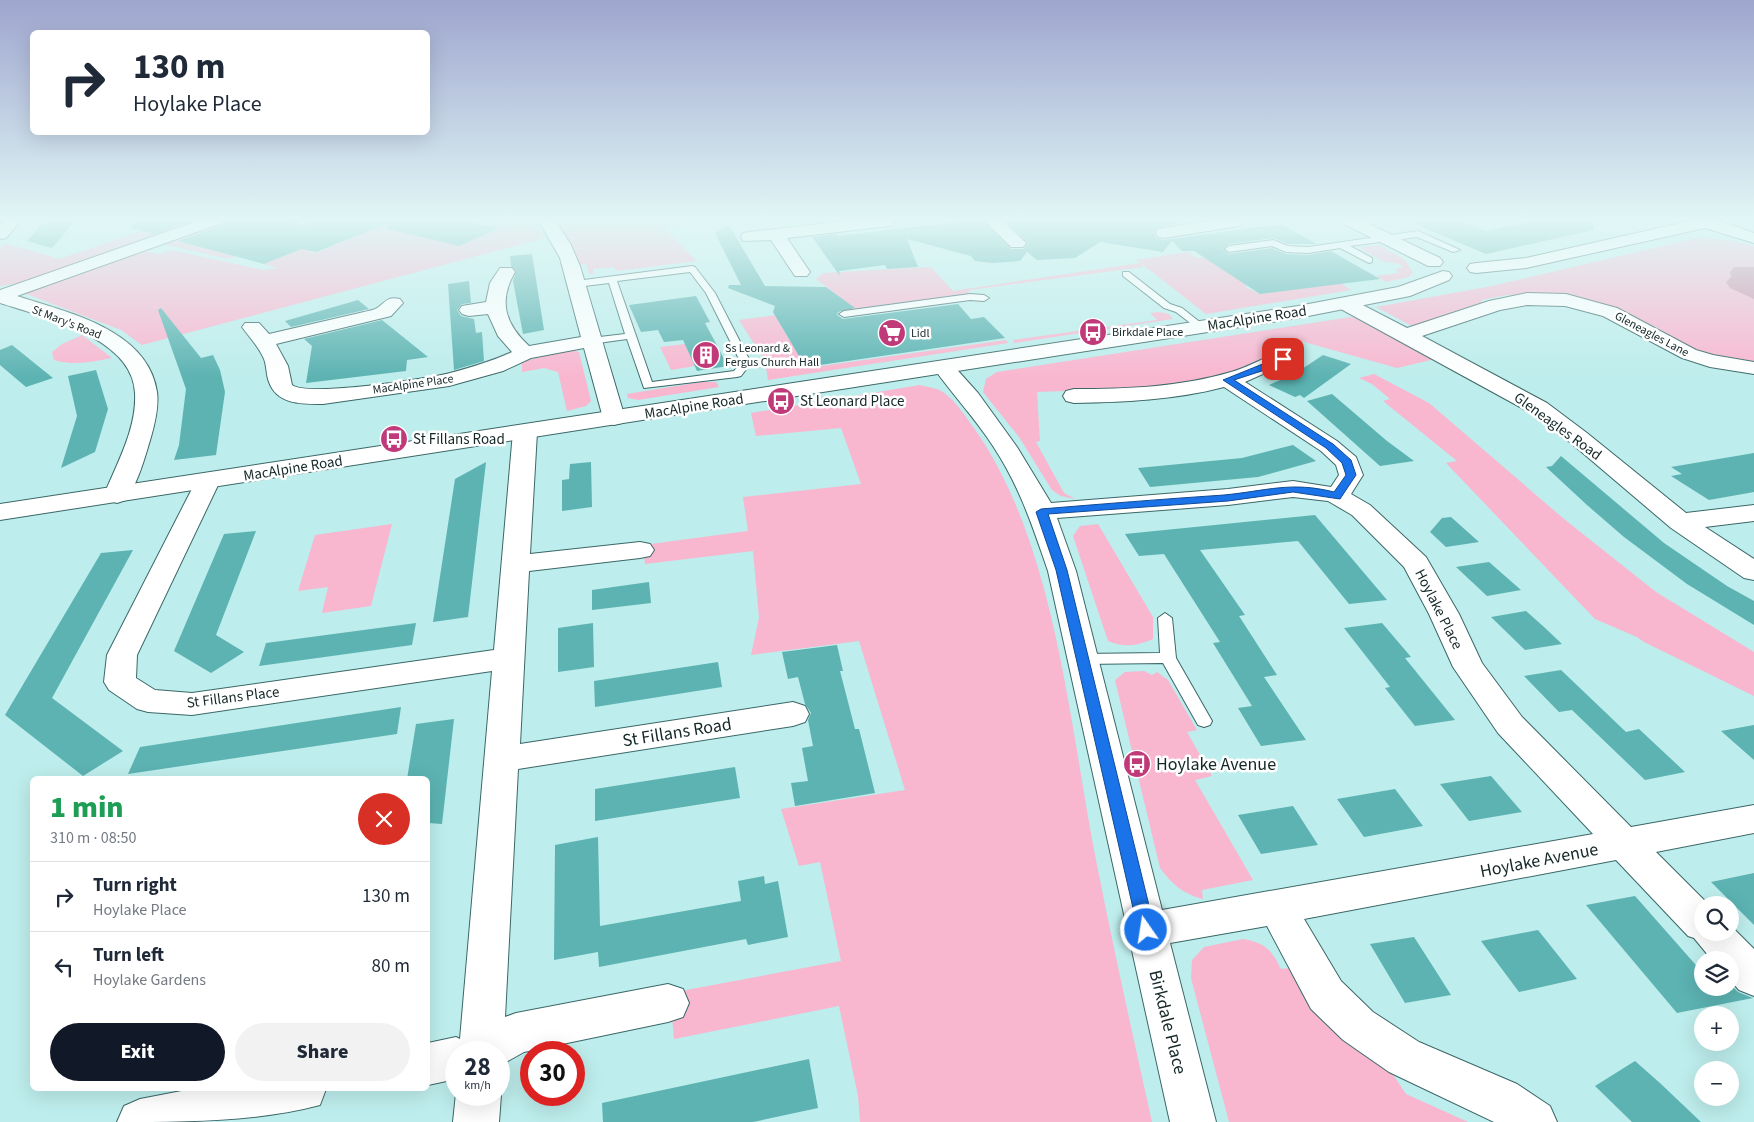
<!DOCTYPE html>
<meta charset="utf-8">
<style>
:root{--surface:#fff;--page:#f2f2f3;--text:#1f2937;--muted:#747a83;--line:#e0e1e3;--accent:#111827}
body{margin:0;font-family:"Source Sans 3",sans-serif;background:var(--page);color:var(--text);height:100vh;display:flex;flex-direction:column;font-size:19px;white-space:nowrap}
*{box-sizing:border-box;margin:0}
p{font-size:16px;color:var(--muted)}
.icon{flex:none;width:28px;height:28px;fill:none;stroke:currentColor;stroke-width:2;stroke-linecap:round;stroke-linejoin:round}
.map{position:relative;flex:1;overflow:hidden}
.sheet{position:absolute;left:30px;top:776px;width:400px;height:315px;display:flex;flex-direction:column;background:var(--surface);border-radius:8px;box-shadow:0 5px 20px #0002}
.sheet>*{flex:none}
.hud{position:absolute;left:30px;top:30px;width:400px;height:105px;border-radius:8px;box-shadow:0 5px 20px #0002;background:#fff;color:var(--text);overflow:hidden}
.fabs{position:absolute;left:1694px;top:896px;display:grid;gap:10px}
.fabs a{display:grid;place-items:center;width:45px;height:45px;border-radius:50%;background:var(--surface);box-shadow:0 5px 20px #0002;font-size:25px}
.speed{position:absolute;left:445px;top:1041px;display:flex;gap:10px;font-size:25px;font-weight:700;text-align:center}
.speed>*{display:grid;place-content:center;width:65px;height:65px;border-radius:50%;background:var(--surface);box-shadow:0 5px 20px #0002;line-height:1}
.speed small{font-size:12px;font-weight:400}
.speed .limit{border:8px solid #d22;background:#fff;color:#111}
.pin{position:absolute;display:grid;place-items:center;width:42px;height:42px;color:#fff;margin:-21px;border-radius:10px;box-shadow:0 2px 8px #0006}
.me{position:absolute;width:55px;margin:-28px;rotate:347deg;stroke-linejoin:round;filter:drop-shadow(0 0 4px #0008)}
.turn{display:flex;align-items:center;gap:18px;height:105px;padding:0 20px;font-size:22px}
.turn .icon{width:65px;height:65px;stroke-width:2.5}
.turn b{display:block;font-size:35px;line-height:42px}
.round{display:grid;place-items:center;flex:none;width:52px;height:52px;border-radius:26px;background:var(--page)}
.summary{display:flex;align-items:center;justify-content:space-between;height:85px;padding:0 20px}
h1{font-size:30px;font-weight:800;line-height:38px;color:#1e9e55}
.primary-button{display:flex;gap:10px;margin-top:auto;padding:10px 20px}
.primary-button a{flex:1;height:58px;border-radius:30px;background:var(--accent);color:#fff;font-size:20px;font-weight:800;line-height:58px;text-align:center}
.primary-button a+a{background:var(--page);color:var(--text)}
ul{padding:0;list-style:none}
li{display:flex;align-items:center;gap:15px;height:70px;padding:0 20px;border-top:1px solid var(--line)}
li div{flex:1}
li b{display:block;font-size:19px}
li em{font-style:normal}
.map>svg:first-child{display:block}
</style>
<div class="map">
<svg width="1754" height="1122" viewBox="0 0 1754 1122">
<rect width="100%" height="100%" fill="#bdedec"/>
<path fill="#f9b6cf" d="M170,221H198L20,283L0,286V248L5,243L59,259Z
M225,221L236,256L228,259L162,244Z
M505,221H535L545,238L142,345L121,330L24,293L142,251L159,254L172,250L263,270L278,268L264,264L301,249L315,253L355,237L380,223L418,233L414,235L463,244L498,229L492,227Z
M555,221H688V224L663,227L697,261L616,271L614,267L593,269V274H589L586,264L578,265Z
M1701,237L1733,241L1754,246V365L1738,364L1683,347L1680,341L1654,326L1606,308L1506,295L1482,300V304L1412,326L1376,307L1492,286Z
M1379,245L1405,260L1413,272L1409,277L1386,282L1376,276L1399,273L1396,269L1404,267L1397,263L1385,262L1362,250V247Z
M1187,252L1197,258L1217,255L1247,286L1245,287L1260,294L1339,282L1351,290L1206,314L1142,264L1143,267L969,290L968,294L812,314L781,326L807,368L1006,340L1008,343L768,380L765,361L739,320L850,305L816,279L823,273L931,267L953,291L1140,263L1136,260Z
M1160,312L1169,314L1173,319L1014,343L1013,340L1157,320L1150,313Z
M1351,317L1363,320L1435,359L1397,368L1297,340L1272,358L1239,370L1168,387L1037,392L1040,441L1036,442L1064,493L1075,499L1061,496L1052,490L1019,437L983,392L986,379L997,372Z
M82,335L112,358C92,362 74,366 54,360L52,352L62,344Z
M685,344L695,366L671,370L660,347Z
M569,349L579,352L591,401L586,406L567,411L558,372L544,368L522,372V362Z
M1374,374L1429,403L1564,519L1656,592L1754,652V696L1644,642L1637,637L1595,619L1446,463L1457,461L1383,401L1390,399L1372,384L1359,378Z
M701,382H716L719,387L638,400L628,398L627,394Z
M920,385C927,387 937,388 943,392C956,401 965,416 974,428C1057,546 1069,726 1097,865C1114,951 1133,1036 1152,1122H860L858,1096L839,1006L674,1039L670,993L841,961L820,862L799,866L781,809L905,790L859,641L751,655L759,618L753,551L645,564L643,545L748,531L743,497L861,484L841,428L756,436L751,413Z
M392,524L371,606L322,613L328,587L298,591L315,535Z
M1098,524L1153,617V639C1136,646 1124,648 1108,641L1073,536L1080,526Z
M1144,671L1152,675L1157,672L1168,680L1197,730L1187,732L1212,776L1195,780L1253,880L1202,890L1203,899C1183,894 1172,884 1160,868L1115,680L1125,672Z
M1243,939C1265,943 1271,949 1281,969L1291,968L1390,1070L1406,1094L1468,1122H1229L1191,978L1192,960L1204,947Z"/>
<path fill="#cf8ea7" d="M1734,267H1754V299L1730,288L1726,282L1731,277L1730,272Z"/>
<path fill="#5cb3b2" d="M45,221H75L52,248L27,241Z
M132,221H191L154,234L131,228Z
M223,221H290L302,227L308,225V221H467L499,228L459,246L388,229L389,223L316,252L301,249L264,264L178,241L220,226Z
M966,221H983L1011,249H1023L1028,243L1006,221H1186L1156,228L1154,232L1156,238L1164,240L1281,224L1317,244H1288L1273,238L1229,244L1223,249L1229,254L1272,248L1286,254L1308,255L1331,251L1380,279L1260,294L1194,251H1182L1172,241L1163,252L1100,242L1075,258L1037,260L1027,252L1020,261L993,263L975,261L971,256L907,239L918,267L887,269L885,265L839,271L840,276L812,237L837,234V236Z
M1408,221H1462L1486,231L1533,221H1593L1594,230L1486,254Z
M729,225L765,286L826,287L855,308L838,312L837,315L843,319L958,304L971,319L984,317L1005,338L820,365L816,359L802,361L773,312L775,306L728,288L729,285H741L715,233Z
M532,254L544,330L523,334L513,281L516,271L511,266L510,256Z
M469,281L471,303L462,304L457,310L461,316L474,319L476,333L482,332L484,361L454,370L448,284Z
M696,296L710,322L705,323L728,366L697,371L683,340L664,342L658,330L641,332L629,305Z
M358,300L369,309L291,327L285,321Z
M161,308L201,358L213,355L220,370L225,392L216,455L174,460L179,445L186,389L158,310Z
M382,320L428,357L407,360L406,371L306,383L312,346L304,339Z
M12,345L53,378L26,387L0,365V350Z
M1323,355L1351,364L1304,398L1300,395L1295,397L1269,385L1296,373Z
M96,370L108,409L95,452L61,468L77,416L68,376Z
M1332,394L1387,441L1414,461L1380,466L1307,401Z
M1293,445L1316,461L1258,477L1150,487L1138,468L1242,458Z
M1754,453V492L1709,500L1671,476L1682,474L1671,467Z
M1561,456L1664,543L1727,586L1754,601V625L1687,584L1624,537L1587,505L1546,467L1552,466Z
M486,462L468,617L433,622L455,479Z
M591,462L592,507L562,511V480L569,479L570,464Z
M1315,515L1387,600L1349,604L1298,541L1200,550L1245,615L1239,616L1277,675L1264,677L1306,740L1261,746L1238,708L1252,706L1213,643L1220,642L1164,554L1139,556L1125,534Z
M1451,517L1479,542L1446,547L1430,532L1442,518Z
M256,531L216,635L244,652L211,673L174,651L224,534Z
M133,550L52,698L123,751L83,776L5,715L101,553Z
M1489,562L1521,590L1487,596L1456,567Z
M649,582L651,603L592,610V590Z
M1526,611L1544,627L1562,644L1525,650L1491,617Z
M416,623L412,645L259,666L266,643Z
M593,623L594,667L558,672V628Z
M1382,623L1411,657L1405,658L1455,720L1415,726L1385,688L1390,687L1344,628Z
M837,645L843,671H840L855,729H859L875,793L795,806L791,783L808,781L802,748L813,746L808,720L811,713L805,704L798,677L788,679L782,652Z
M718,662L722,687L595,707L594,681Z
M1561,670L1626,732L1639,729L1685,772L1645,780L1572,710L1559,712L1524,676Z
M401,707L397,734L128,774L140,747Z
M454,719L442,824L428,823V779H407L416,724Z
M1754,725V760L1721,731Z
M735,767L740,798L595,821V789Z
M1491,776L1522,812L1469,821L1440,784Z
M1395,789L1423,826L1364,837L1337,799Z
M1293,806L1318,845L1261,854L1238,815Z
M598,837L600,926L741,901L738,881L764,876L765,884L778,881L788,937L748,945L746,939L599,967L598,952L554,960L555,845Z
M1754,873V925L1711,882Z
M1635,896L1702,972V988H1734L1738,992L1753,998L1677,1013L1586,905Z
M1538,930L1577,979L1519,992L1481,941Z
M1414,937L1432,965L1451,995L1405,1003L1370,944Z
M809,1059L818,1108L753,1122H603L602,1103Z
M1635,1061L1661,1084L1701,1122H1632L1595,1086Z"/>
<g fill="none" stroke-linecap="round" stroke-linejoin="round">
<g stroke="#3b6767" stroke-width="2">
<path id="lane" d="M292,221H305L307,223L303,225Z
M1418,231L1460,250L1453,252L1417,237L1350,246L1372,258V262L1369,263L1340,248L1308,253L1286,252L1272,246L1229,252L1225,249L1229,246L1273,240L1288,246L1308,247Z
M692,266L695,267L715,293L751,363L741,376L737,377L644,388L627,339L591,344L586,341L591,338L625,334L609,283L576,287L571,284L576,281ZM690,272L706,293L741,363L734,371L652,382L617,281Z
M1123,272H1129L1170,304L1182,308L1206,327L1198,329L1176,312L1164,308L1123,276Z
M970,294L984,295L989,298L984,301L970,300L844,317L839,314L844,311Z
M1165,613L1172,618L1176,658L1212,721L1210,725L1204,727L1198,725L1163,663L1082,664L1077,663L1074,659L1077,655L1082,654L1160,653L1158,618Z"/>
</g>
<g stroke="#3b6767" stroke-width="2">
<path id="street" d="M4,221H21L6,238L0,239V225Z
M197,221H221L219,224L17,296C66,312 148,329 157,392C159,406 155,423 151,437C145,457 138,483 126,500L117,503L108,500L104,495C117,463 137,428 135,393C133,337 43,317 0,303V290Z
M539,221H555L570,243L580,266L625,418L622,423L614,425L606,423L603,418L584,348L531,358L503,371L449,386L323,404C303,404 277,405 269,382C266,375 267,367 264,359C259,347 250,338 242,327L245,323H259L269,334L364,312C368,311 374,310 377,308C386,302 387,296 400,299L403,303L391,316L276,344L288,366L292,385C307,397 428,379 450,373C472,367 492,361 512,352L498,336L488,314L469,316L462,314L459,310L462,306L486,302L490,283L500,268H512L515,272C498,301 505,324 529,346L581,337L560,258Z
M846,221H897L889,226L787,238L810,272L807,276H795L771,240L743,241L741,237L743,233L749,232Z
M985,221H1003L1026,243L1023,247H1011Z
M1208,221H1247L1239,226L1164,238L1158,237L1156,233L1158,229L1164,228Z
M1342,221H1363L1440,258L1443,262L1440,266H1428L1344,224Z
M1527,293L1566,294L1617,308L1696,350L1713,355L1754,362V374L1710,367L1682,358L1603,316L1565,306L1527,305L1500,310L1422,336L1547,403L1587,433L1686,513L1754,505V521L1705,527L1754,559V580L1744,578L1671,528L1571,443L1531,413L1339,308L1336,304L1339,300H1353L1407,328L1489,301Z
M1292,348L1299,350L1302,354L1299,358L1245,382L1337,441L1356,457L1363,475L1351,494L1370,505L1426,557L1459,614L1482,663L1522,717L1631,827L1754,805V833L1656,852L1709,905H1702V932H1730V925L1754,949V996L1739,990L1730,980V960H1712L1694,938L1688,936L1616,860L1304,919L1341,981L1373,1012L1419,1042L1517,1084L1550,1106L1557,1122H1494L1389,1072L1343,1040L1311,1009L1267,926L1170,943L1216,1122H1170L1048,571C1032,525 1020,487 993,446C975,418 952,394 933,367L937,363L944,361L951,363L978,393L1017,447L1051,503L1228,489L1293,481L1331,487L1339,475L1336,465L1321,451L1224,387C1175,400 1124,402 1074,403L1066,401L1063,396L1066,391L1074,389C1127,389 1180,387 1231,372C1252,366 1271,353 1292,348ZM1293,497L1328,501L1352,515L1404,567L1429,614L1453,667L1498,733L1593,834L1162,910L1076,571L1057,518L1228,505Z
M525,425L533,427L537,432L530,554L640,542L650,544L654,550L650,556L640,558L529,571L520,744L793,702L805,706L809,714L805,722L793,726L518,769L505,1017L516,1013L668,984L683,989L689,1003L683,1017L668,1022L524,1052L499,1066V1052H456V1079L428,1085V1043L456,1037L460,1039L492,671L192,715L148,712L137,709L109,690L104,682L107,655L196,481L199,476L208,474L217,476L220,481L137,655L136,678L155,690L192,693L494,650L513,432L517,427Z
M192,1089H326L320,1105C256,1122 184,1122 117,1122L124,1106L140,1099Z
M499,1091L501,1095L499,1122H453L456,1093V1095H499Z"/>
</g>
<g stroke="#3b6767" stroke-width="2">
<path id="secondary" d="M1690,221H1720L1754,233V243L1705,228L1526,268L1476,273L1470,272L1467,268L1470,264L1476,263L1526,258Z
M1443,271L1449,272L1452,276L1449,280L1410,296L1298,318L0,520V504L1298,306L1398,287Z"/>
</g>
<use href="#lane" fill="#fff" fill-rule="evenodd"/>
<use href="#street" fill="#fff" fill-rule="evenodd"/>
<use href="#secondary" fill="#fff" fill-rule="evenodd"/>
</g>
<linearGradient id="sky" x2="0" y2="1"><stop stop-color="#9ea5ce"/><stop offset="0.58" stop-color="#e1f7f6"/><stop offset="1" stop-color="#e1f7f6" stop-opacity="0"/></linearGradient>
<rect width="1754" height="378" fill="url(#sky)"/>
<path fill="#1a73e8" stroke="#114b97" d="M1280,357L1287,359L1277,366L1234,380L1333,444L1351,460L1356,475L1340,499L1293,492L1228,501L1048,514L1067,570L1155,930L1152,935L1146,937L1141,935L1138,930L1056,570L1036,512L1041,509C1102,504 1163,499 1224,495C1266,491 1291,481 1334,492L1346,475L1342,463L1326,448L1223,380Z"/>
<defs>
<g id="bus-disc" transform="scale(1.4375)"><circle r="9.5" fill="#c03a7a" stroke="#fff"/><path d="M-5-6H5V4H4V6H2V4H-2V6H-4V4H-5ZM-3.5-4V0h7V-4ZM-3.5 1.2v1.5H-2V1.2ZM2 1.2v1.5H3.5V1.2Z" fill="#fff"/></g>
<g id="supermarket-disc" transform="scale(1.4375)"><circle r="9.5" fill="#c03a7a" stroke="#fff"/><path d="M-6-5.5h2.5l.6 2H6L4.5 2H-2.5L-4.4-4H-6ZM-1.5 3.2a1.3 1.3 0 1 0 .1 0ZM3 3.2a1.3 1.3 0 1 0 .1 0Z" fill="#fff"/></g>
<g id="building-disc" transform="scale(1.4375)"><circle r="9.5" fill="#c03a7a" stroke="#fff"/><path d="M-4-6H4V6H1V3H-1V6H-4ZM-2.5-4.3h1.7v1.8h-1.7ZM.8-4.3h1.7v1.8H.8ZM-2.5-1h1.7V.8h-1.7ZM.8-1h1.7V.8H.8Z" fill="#fff"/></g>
</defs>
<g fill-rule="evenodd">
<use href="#bus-disc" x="1093" y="332"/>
<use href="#supermarket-disc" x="892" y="333"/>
<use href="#building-disc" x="706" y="355"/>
<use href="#bus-disc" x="781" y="401"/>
<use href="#bus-disc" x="394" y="439"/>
<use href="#bus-disc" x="1137" y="764"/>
</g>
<g text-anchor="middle" stroke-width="5" stroke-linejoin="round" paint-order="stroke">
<g font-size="12" fill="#152727" stroke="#fff">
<text transform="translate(67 322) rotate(21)" y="4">St Mary's Road</text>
<text transform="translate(1652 334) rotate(28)" y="4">Gleneagles Lane</text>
<text transform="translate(413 384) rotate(-8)" y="4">MacAlpine Place</text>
</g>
<g font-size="12" fill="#152727" stroke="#fff" text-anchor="start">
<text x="1112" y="336">Birkdale Place</text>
<text x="911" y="337">Lidl</text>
<text x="725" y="352">Ss Leonard &amp;<tspan x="725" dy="14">Fergus Church Hall</tspan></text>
</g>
<g font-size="15" fill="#152727" stroke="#fff">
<text transform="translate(1257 318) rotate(-9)" y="5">MacAlpine Road</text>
<text transform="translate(694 406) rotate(-9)" y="5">MacAlpine Road</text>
<text transform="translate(1558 426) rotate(36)" y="5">Gleneagles Road</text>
<text transform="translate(293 468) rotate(-9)" y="5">MacAlpine Road</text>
<text transform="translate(1439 609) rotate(63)" y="5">Hoylake Place</text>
<text transform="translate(233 697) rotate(-7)" y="5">St Fillans Place</text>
</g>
<g font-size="15" fill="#152727" stroke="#fff" text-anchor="start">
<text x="800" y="406">St Leonard Place</text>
<text x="413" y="444">St Fillans Road</text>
</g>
<g font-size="18" fill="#152727" stroke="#fff">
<text transform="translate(677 732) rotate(-9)" y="6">St Fillans Road</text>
<text transform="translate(1539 860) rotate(-11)" y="6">Hoylake Avenue</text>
<text transform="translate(1168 1022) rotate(76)" y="6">Birkdale Place</text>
</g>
<g font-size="18" fill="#152727" stroke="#fff" text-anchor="start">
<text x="1156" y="770">Hoylake Avenue</text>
</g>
</g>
</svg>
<div class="fabs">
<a><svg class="icon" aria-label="search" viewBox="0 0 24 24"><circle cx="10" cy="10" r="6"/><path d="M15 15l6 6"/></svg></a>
<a><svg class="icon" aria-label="layers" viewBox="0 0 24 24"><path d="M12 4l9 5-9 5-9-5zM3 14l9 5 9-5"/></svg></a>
<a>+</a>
<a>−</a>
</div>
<div class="speed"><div>28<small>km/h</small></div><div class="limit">30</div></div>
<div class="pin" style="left:1283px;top:359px;background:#d93025"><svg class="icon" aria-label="arrive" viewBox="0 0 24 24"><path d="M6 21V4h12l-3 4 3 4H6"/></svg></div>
<svg class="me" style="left:1146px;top:930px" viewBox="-20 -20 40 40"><circle r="17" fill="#1a73e8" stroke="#fff" stroke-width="3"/><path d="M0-11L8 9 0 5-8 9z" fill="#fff"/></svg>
<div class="hud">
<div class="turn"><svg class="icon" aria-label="right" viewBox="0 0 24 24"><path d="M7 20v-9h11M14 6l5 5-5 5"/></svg><div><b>130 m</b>Hoylake Place</div></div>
</div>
<section class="sheet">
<div class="summary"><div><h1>1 min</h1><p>310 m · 08:50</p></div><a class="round" style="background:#d93025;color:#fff"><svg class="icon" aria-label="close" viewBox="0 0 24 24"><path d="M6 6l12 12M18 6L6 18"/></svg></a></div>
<ul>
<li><svg class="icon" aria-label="right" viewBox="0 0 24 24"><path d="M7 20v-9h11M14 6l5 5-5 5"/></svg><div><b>Turn right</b><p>Hoylake Place</p></div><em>130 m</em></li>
<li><svg class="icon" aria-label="left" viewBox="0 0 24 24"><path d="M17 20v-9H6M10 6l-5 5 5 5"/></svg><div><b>Turn left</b><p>Hoylake Gardens</p></div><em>80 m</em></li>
</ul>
<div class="primary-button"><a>Exit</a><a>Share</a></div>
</section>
</div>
